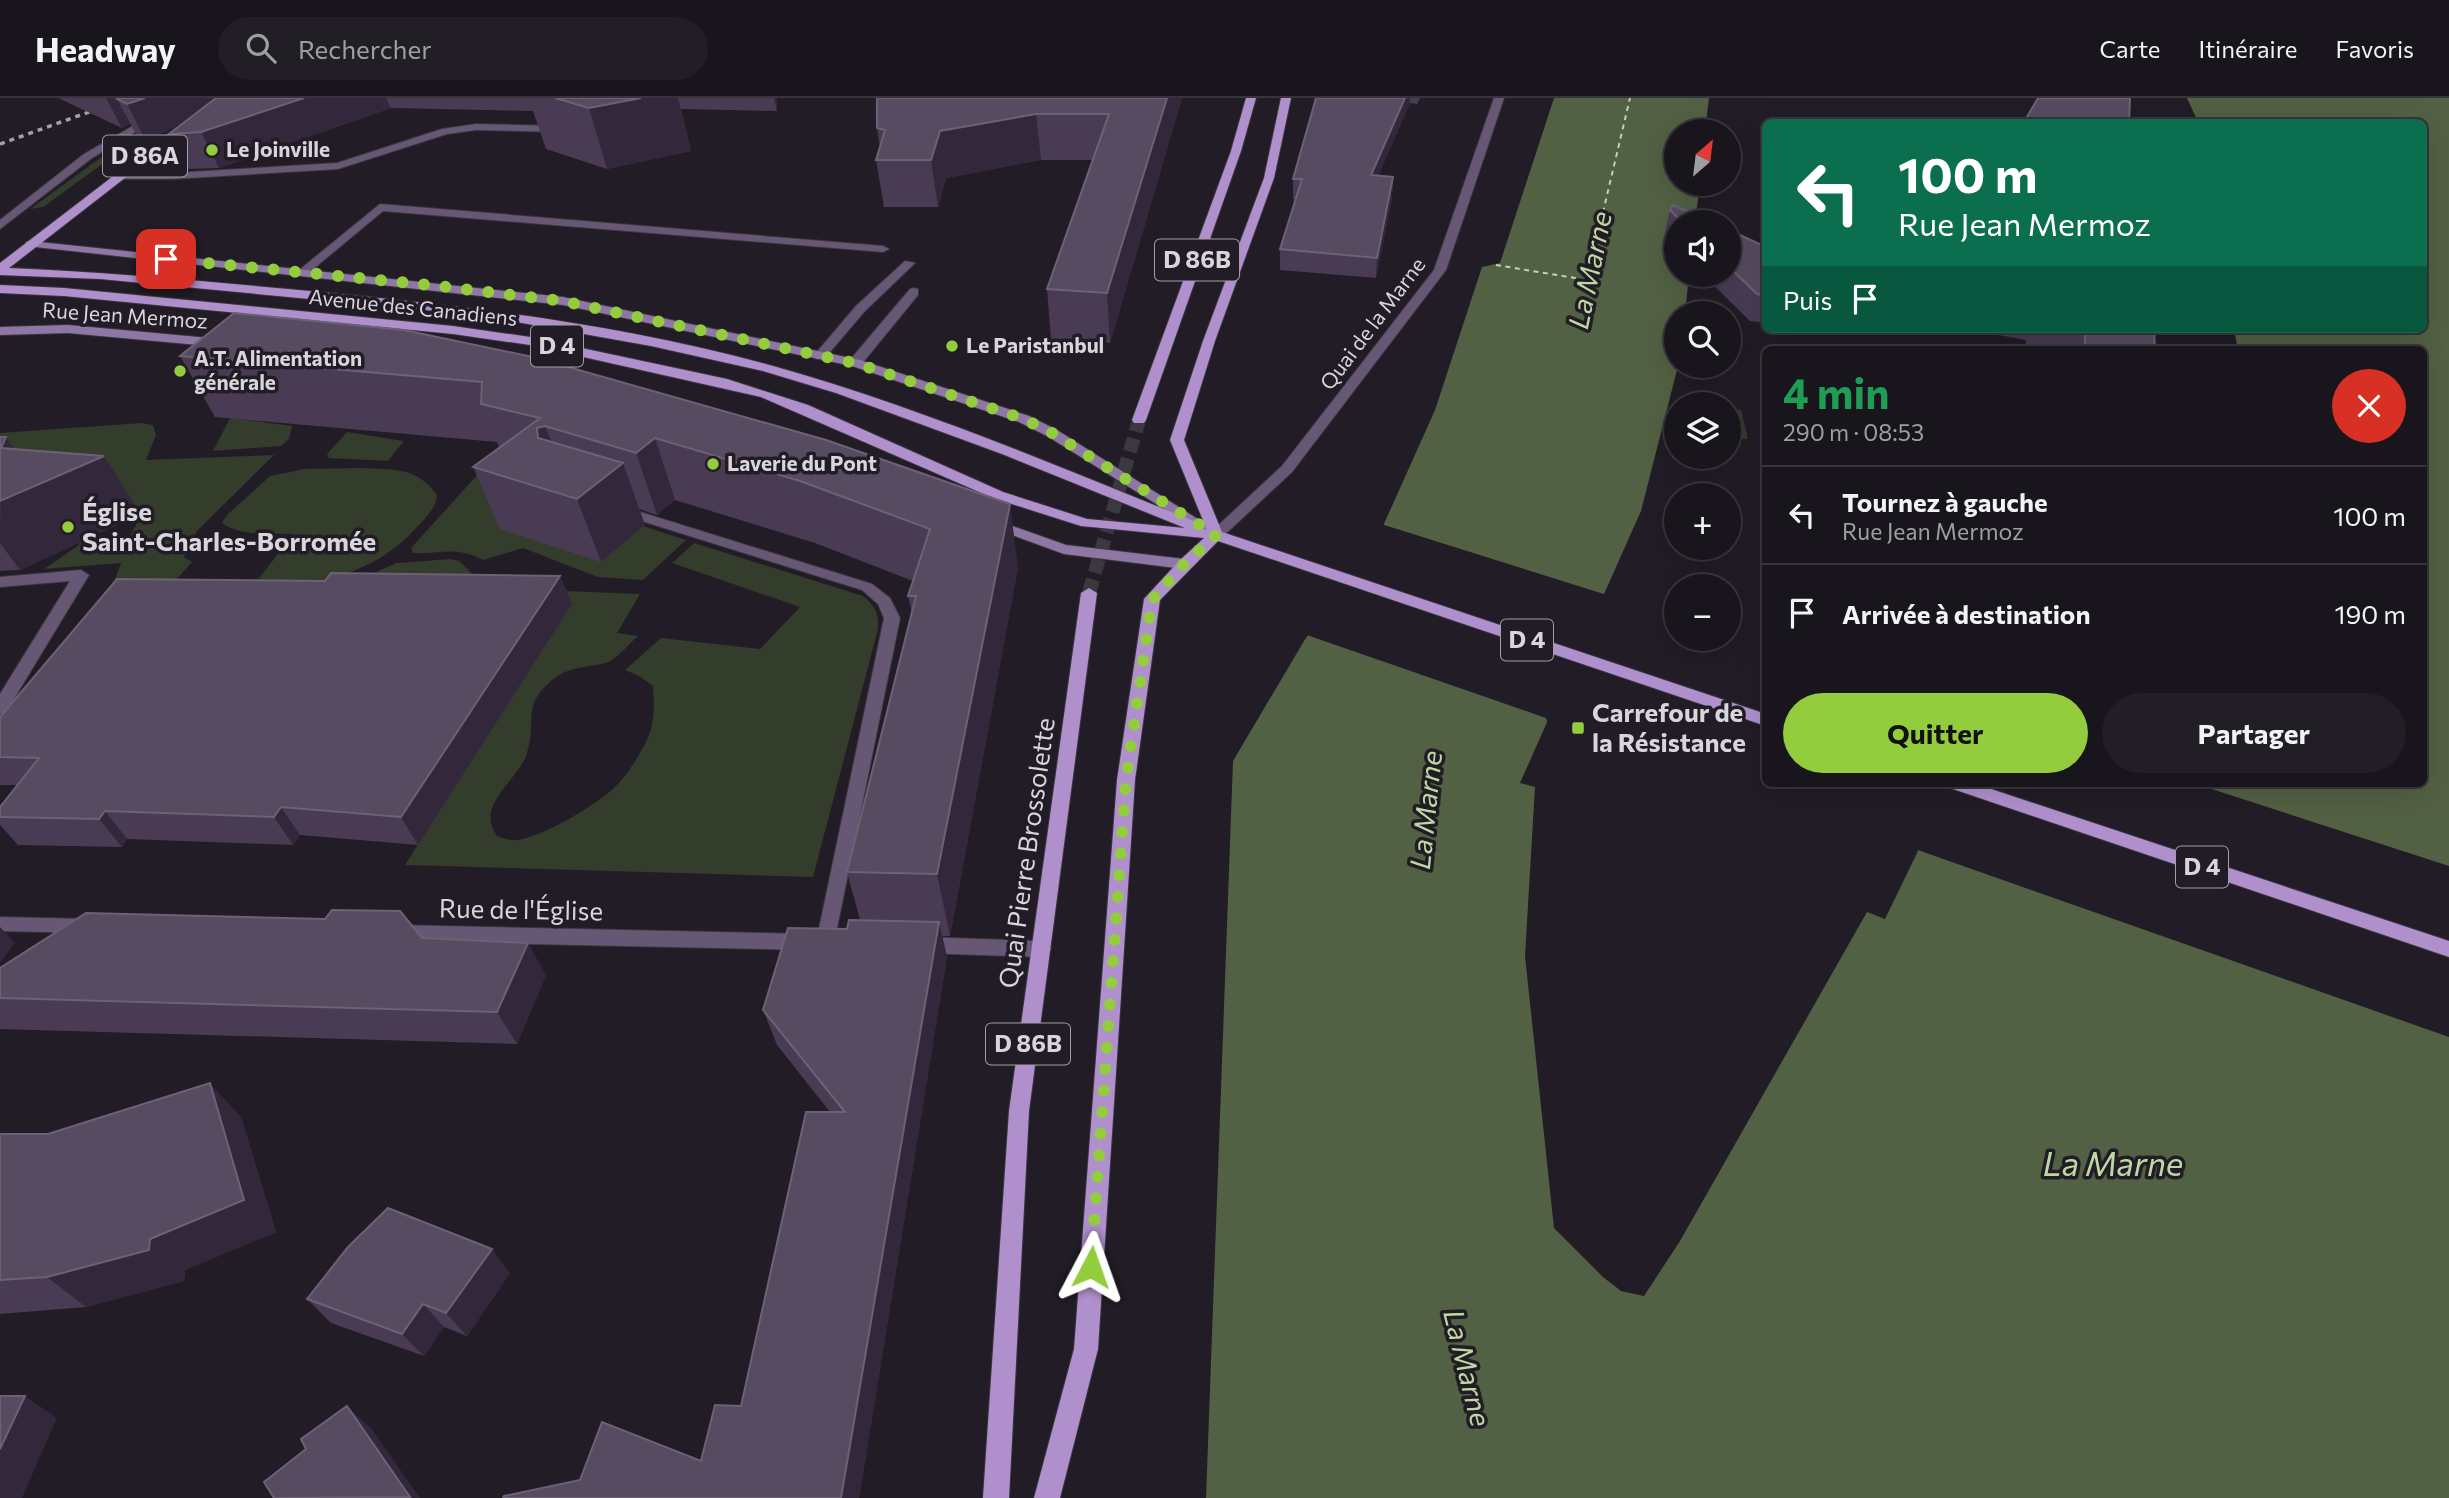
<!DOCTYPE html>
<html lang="fr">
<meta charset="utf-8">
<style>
:root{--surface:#19151c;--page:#221e25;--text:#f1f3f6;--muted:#9f9fa3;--line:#37343b;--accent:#93cc3d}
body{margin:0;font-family:Commissioner,sans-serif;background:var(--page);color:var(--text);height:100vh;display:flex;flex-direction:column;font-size:26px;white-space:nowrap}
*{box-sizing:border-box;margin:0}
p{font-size:23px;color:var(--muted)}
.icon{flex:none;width:38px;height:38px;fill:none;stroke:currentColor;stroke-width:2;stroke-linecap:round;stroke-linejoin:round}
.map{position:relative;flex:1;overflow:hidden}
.side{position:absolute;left:1762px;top:248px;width:665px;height:441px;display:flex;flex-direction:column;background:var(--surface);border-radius:10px;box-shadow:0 7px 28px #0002,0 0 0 2px var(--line)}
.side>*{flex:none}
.top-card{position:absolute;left:1762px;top:21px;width:665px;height:214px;border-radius:10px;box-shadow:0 7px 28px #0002,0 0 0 2px var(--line);background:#0b6e4f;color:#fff;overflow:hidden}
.needle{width:46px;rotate:28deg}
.tools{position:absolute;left:1664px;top:21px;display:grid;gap:14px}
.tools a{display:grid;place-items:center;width:77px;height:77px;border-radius:50%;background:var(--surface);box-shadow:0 7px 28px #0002,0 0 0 2px var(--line);font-size:35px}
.pin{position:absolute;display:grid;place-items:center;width:60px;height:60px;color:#fff;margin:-30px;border-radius:14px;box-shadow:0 4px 10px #0006}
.me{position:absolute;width:77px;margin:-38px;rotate:4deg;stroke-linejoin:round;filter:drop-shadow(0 0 5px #0008)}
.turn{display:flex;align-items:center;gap:24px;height:147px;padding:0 21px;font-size:32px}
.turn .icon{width:91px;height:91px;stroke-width:2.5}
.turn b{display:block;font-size:49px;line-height:60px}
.then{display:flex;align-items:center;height:66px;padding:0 21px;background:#0003;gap:14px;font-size:26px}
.round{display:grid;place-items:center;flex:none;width:74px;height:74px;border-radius:37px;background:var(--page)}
.headline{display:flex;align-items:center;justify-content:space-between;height:119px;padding:0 21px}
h1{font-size:42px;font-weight:700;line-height:52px;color:#1e9e55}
.cta{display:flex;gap:14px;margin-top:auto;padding:14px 21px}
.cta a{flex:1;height:80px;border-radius:42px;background:var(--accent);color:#111;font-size:28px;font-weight:700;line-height:80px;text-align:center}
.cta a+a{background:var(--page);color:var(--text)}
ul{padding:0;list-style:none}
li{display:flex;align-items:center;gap:21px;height:98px;padding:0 21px;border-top:2px solid var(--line)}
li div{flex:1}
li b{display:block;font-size:26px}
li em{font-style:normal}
header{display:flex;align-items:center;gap:42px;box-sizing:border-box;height:98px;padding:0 35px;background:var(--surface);border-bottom:2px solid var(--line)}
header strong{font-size:33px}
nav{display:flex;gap:38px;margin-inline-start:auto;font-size:24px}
.search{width:490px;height:63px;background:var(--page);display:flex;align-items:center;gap:18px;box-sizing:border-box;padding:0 24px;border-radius:38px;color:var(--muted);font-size:26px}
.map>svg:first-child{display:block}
</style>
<header>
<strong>Headway</strong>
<div class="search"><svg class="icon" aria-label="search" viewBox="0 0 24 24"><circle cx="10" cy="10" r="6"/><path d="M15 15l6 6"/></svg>Rechercher</div>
<nav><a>Carte</a><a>Itinéraire</a><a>Favoris</a></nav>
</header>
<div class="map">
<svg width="2449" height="1400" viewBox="0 0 2449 1400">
<rect width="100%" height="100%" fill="#211c25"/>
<path fill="#343c2b" d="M159,25L43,109L30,111L114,50Z
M1729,311L1741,312L1748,341L1729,340Z
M230,320L292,328L289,341L281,348L213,353Z
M141,325L153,327L156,337L146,362L274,357L197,433L184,459L192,464L176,482L114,484L121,465L44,471L79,447L80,439L85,445L128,441L145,411L106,413L0,402V335Z
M347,334L404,343L388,363L329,360L327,356Z
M489,364L597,413L686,442L643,482L598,479L523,450L483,462C455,447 441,457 413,455L411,450Z
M360,370C392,372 417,368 437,397C436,410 427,418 418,428C373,479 315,487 251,491L293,436C269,435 243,439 222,425L227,417L270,378L305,371Z
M694,445L863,498C875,508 879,515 878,531L813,779L405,767L564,517L370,477L396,465L451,461L459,463L487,490L640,496L617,535L638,538C630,545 616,562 606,565C586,570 568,568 551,583C520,610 538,623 527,655C518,684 474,706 497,738C504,740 511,743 518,742C546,737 592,709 613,691C627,678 639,658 647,642C655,625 654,606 653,588L639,578L625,572L661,540L760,551L800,509L672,465Z"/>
<path fill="#526043" d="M1554,0H1709L1705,33H1676V86H1700L1695,124H1676V177H1689L1685,215H1676L1678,268L1641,413L1520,685L1535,689L1525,858L1554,1130L1603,1179L1621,1193L1644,1198L1680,1143L1867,814L1885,821L1917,755L1939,686H2424V252H2238L2234,231H2424V24H2198L2187,0H2449V1400H1206L1233,663L1304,543L1383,428L1435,312L1482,169L1500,165Z"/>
<path fill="#211c25" d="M1381,426L1607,497L1549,628L1546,620L1304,536Z
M1935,686H2196L2449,768V939L1915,751Z"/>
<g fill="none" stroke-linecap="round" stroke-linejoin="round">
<path stroke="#bed8a2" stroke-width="2" stroke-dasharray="5 4.5" stroke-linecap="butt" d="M1496,167L1587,182L1630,0"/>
<path stroke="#3c3840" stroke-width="14" stroke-dasharray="14 7" stroke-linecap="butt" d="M1089,495L1139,322"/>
<g stroke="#3b363e" stroke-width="2">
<path id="lane" d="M150,18L159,20L92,60L0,131V122L84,56Z
M476,26L562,28L567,31L562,34L476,32L447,36L338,71L173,81H117L112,78L117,75H173L337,65L442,31Z
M380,106L883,148L889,151L883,154L383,113L306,177H298V173Z
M905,163L915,165L864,214L824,261H816V255L856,208Z
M914,190L918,191V197L860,268H850V262L910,191Z
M621,408L872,486L890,500L900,520L833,850L826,853L819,850L816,845L884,520L878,506L862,492L616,415L614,412L616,409Z
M81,472L89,477L6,614L0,616V596L70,483L0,489V479Z"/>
</g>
<g stroke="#3b363e" stroke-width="2">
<path id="street" d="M1494,0H1504L1446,172L1292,374L1221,440H1211L1209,437L1211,434L1282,368L1434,172Z
M0,819L89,821L96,823L98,828L96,833L89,835L0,833Z
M397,827L806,836L813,839L816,844L813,849L806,852L397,843L390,840L388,835L390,830Z
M922,839L1041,843L1048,846L1051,851L1048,856L1041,859L922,855L915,852L912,847L915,842Z"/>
</g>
<g stroke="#3b363e" stroke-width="2">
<path id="secondary" d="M30,143L563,199L860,262L1029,318L1057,332L1223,437L1216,441L1211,440L1047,338L1019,324L852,268L563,207L26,148V144Z
M68,227L220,241L226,245L220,249L68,235L0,237V229Z
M990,420L1066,447L1184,461L1191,466L1184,471L1064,456L985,427L983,424Z"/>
</g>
<g stroke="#3b363e" stroke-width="2">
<path id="primary" d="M1246,0H1256L1241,53L1146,322L1144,325H1134L1132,322L1231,53Z
M1281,0H1291L1274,80L1215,243L1184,342L1222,434L1766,616V628L1218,443L1160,502L1135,682L1098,1251L1060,1400H1034L1074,1251L1117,682L1144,501L1179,463L1204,440L1081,428L993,400L761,299L530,247L453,236L64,198L0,195V187L64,190L453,228L530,239L727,281L808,307L1003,394L1087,421L1185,430L1002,356L836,295L763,273L651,248L478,217L100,181L0,177V165L176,30L190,26L195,29L184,34L9,170C110,174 210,184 310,193C465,208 622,226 773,268C919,309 1060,369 1201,426L1202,431L1207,432L1170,342L1203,243L1264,80Z
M1089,490L1097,495L1029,1013L1009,1400H983L1009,1013L1081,495Z
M1947,686H1976L2449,843V859L1950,690Z"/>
</g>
<use href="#lane" fill="#665774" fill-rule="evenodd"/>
<use href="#street" fill="#665774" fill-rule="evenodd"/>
<use href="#secondary" fill="#8f77a5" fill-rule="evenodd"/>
<use href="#primary" fill="#af90cc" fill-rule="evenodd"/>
<path stroke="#a3a0a7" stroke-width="3.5" stroke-dasharray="5 5" stroke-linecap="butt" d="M0,46L128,0"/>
</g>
<path fill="#483b53" d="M58,0H777V13L681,11L691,53L607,71L546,51L533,13L391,10L219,70L188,71L169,36L184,25L175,28L167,33L145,41L136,36L130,25L122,30Z
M1182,0L1110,245L1051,242L1047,191L1093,62H1041L946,80L938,109H884L876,62L880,50L877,30Z
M1316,0H1420L1417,6L1410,5L1378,78L1393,79L1392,100L1376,180L1280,172V151L1296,101H1293V81Z
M1670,112L1711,124H1676V150L1664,138Z
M1729,132L1766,149V225L1750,223L1703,177H1729Z
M1966,231H2172L2170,234L2154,232L2155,252H2046L2025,248L2026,242Z
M180,258L533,259L1018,469L950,838H942L947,859L859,1400L701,1363L741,1308L830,1014L777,947L763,912L847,831L860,822L847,774L912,516L908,498L913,483L815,445L675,402L657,417L639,411L645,427L601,464L500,431L473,369L499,350L497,344L215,319Z
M0,339H6L14,351L104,358L141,416L20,472L0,473Z
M560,478L572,506L418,747L300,737L293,747L127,741L122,749L18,747L0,727V709L17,687H0V619L325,483Z
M422,840L546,877L517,946L0,931V870Z
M241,1019L276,1134L185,1172L184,1183L86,1209L0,1216V1036H48Z
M510,1175L467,1238L444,1229L424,1258L331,1225L307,1201Z"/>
<path fill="#32273b" d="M106,0H258L175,28L167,33L145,41L127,6L117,1L130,25L122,30Z
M304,0H386L391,10L219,70L201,34Z
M641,0H678L691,53L607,71L589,10Z
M774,0H777V13Z
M1167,0H1182L1110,245L1107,195Z
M1405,0H1410V5L1370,97L1371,77Z
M1036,16L1041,62L946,80L938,109L931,62L940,33Z
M1393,79L1392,100L1376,180L1377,160Z
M545,328L569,389L538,340L537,330Z
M6,339L39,387L104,358L141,416L20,472L0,445L1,350Z
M655,340L675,402L657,417L636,355Z
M623,365L645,427L601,464L577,401Z
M1010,406L1018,469L950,838L937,776Z
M560,478L572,506L418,747L401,719Z
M281,709L300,737L293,747L274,719Z
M105,713L127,741L122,749L99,721Z
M939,824L947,859L859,1400H841Z
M0,829L15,845L0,865Z
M528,845L546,877L517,946L497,914Z
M210,985L241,1019L276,1134L185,1172L184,1183L86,1209L47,1179L150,1141Z
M492,1151L510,1175L467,1238L446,1215Z
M423,1206L444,1229L424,1258L402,1236Z
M25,1298L57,1320L22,1400H0V1351Z
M347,1308L371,1330L420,1400H409Z"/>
<path fill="#574b62" stroke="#6c6175" stroke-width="2" d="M120,0H145L127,6L117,1Z
M216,0H304L201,34L169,36Z
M555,0H641L589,10Z
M877,0H1167L1107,195L1047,191L1109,16H1036L940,33L931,62H876L885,32L877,30Z
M1316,0H1405L1371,77L1393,79L1377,160L1280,151L1302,81H1293Z
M2038,0H2130L2129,24H2024Z
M1673,107L1711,124H1682L1670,112Z
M1729,132L1766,149V198L1757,196L1729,169Z
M234,215L404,232L533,259L826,342L1010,406L937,776L847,774L916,498H908L930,431L800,383L655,340L636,355L545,328L537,330L538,340L623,365L577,401L473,369L540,320L481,306L482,284L180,258Z
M2085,231H2154L2155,252H2085Z
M0,339H6L1,350L104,358L0,403Z
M331,475L560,478L401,719L281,709L274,719L105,713L99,721L0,719V709L39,660L0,659V619L117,481L325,483Z
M332,812L400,813L422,840L528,845L497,914L0,900V870L86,815L325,821Z
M849,822L939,824L841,1400H503L504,1398L580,1382L602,1324L701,1363L715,1307L741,1308L806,1014H845L763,912L788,830L847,831Z
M210,985L244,1102L150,1141L149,1152L47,1179L0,1182V1036H48Z
M388,1110L492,1151L446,1215L423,1206L402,1236L307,1201L348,1149Z
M0,1298H25L0,1351Z
M347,1308L410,1399L274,1400L264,1384L306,1351L301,1341Z"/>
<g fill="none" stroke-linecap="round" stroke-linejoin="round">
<path stroke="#93cc3d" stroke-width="12" stroke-dasharray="0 21.6" d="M166,161L430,187L562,203L855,265L1024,321L1052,335L1216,437L1184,466L1152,502L1126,682L1091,1169"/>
</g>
<g fill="#93cc3d" stroke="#211c25" stroke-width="2.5">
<circle cx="212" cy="52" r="7"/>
<circle cx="952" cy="248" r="7"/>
<circle cx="180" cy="273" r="7"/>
<circle cx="713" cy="366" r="7"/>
<circle cx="68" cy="429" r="7"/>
<rect x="1571" y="623" width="14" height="14" rx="3.5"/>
</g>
<g text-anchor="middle" stroke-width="7" stroke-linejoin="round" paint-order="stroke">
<g font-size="21" font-weight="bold" fill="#d8d5db" stroke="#211c25" text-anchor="start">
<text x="226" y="59">Le Joinville</text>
<text x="966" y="255">Le Paristanbul</text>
<text x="194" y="268">A.T. Alimentation<tspan x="194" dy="24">générale</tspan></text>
<text x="727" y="373">Laverie du Pont</text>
</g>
<g font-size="21" fill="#d8d5db" stroke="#211c25">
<text transform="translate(413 210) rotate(6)" y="7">Avenue des Canadiens</text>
<text transform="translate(125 218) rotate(4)" y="7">Rue Jean Mermoz</text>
<text transform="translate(1373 226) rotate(-53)" y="7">Quai de la Marne</text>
</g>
<g fill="#211c25" stroke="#a19ea4" stroke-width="2">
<rect x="103" y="37.5" width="84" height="41" rx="5"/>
<rect x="1155" y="141.5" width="84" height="41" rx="5"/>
<rect x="531" y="227.5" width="52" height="41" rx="5"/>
<rect x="1501" y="521.5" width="52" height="41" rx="5"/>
<rect x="2176" y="748.5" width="52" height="41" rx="5"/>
<rect x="986" y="925.5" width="84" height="41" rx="5"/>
</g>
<g font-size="24" font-weight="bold" fill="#d8d5db">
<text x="145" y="66">D 86A</text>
<text x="1197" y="170">D 86B</text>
<text x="557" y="256">D 4</text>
<text x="1527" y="550">D 4</text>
<text x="2202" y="777">D 4</text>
<text x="1028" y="954">D 86B</text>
</g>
<g font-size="26" font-weight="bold" fill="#d8d5db" stroke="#211c25" text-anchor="start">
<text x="82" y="423">Église<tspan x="82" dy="30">Saint-Charles-Borromée</tspan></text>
<text x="1592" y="624">Carrefour de<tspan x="1592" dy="30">la Résistance</tspan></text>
</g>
<g font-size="26" fill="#d8d5db" stroke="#211c25">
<text transform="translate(1027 755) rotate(-82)" y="9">Quai Pierre Brossolette</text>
<text transform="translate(521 812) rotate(1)" y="9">Rue de l'Église</text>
</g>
<g font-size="28" font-style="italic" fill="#bed8a2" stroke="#211c25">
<text transform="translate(1590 172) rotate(-78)" y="10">La Marne</text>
<text transform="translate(1426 712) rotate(-84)" y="10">La Marne</text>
<text transform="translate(1467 1270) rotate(76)" y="10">La Marne</text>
</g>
<g font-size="33" font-style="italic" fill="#bed8a2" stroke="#211c25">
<text x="2113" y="1078">La Marne</text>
</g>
</g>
</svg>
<div class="tools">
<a><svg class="needle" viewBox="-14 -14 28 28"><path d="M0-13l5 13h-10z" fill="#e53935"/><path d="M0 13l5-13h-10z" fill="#9f9fa3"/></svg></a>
<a><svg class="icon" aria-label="sound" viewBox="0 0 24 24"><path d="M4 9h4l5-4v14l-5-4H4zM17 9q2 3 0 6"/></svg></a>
<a><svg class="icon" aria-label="search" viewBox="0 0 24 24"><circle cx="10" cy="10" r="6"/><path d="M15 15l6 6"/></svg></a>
<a><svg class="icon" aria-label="layers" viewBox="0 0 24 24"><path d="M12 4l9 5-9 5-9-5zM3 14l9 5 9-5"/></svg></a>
<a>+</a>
<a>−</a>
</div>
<div class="pin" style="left:166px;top:161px;background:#d93025"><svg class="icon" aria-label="arrive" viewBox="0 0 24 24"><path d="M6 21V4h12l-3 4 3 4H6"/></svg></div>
<svg class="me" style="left:1091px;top:1169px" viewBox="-20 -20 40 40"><path d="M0-17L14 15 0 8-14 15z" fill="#93cc3d" stroke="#fff" stroke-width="4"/></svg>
<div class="top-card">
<div class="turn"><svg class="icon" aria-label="left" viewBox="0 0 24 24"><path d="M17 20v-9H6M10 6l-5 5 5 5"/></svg><div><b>100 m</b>Rue Jean Mermoz</div></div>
<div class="then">Puis<svg class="icon" aria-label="arrive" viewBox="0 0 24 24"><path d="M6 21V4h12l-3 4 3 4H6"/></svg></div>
</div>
<section class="side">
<div class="headline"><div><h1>4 min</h1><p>290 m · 08:53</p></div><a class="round" style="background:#d93025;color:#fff"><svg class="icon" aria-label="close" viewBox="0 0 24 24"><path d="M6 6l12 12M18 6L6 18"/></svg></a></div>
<ul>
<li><svg class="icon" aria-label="left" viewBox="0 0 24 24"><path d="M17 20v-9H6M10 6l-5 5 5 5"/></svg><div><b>Tournez à gauche</b><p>Rue Jean Mermoz</p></div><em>100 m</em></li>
<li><svg class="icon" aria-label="arrive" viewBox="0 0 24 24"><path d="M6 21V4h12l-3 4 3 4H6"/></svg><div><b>Arrivée à destination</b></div><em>190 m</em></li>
</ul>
<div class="cta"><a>Quitter</a><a>Partager</a></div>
</section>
</div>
